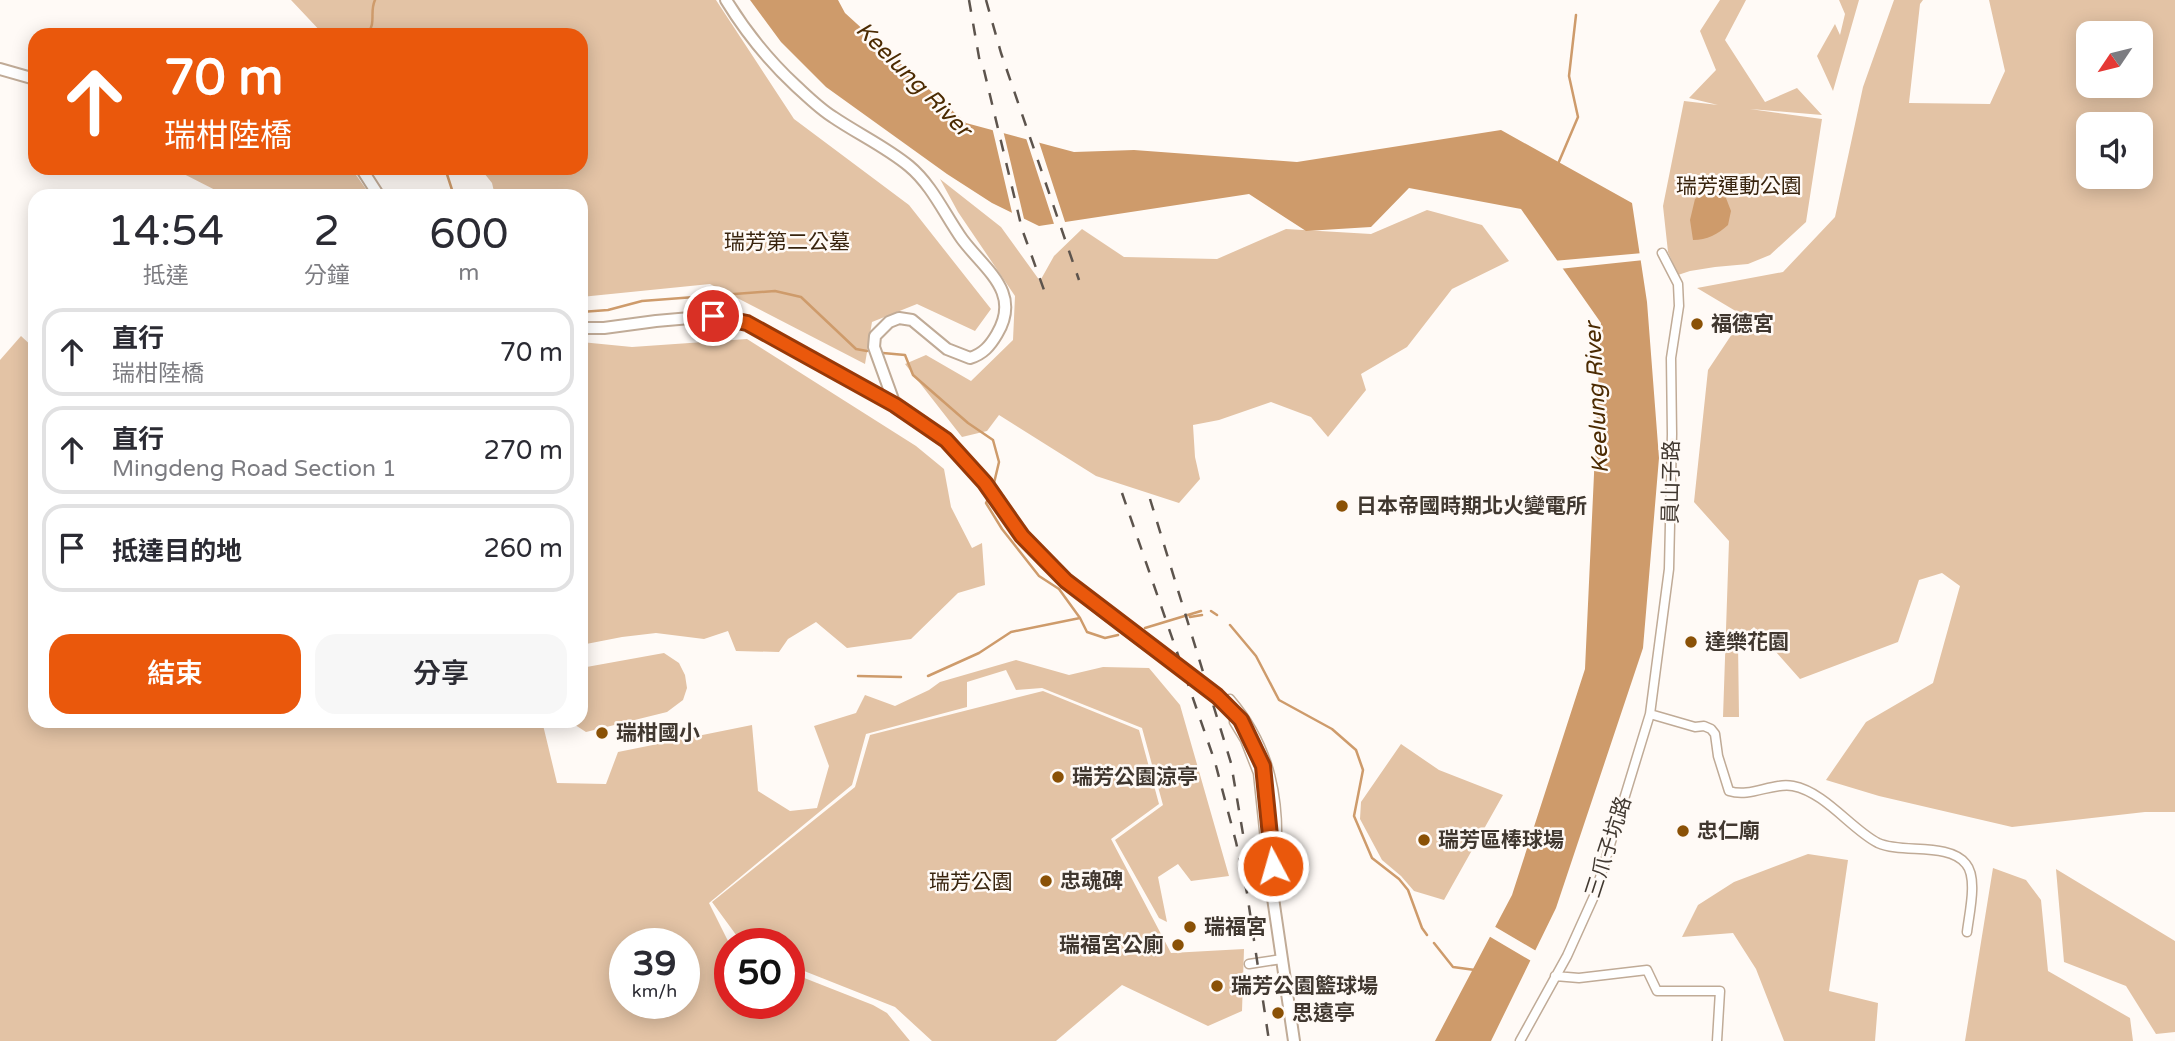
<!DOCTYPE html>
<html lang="zh-TW">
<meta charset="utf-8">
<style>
:root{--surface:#fff;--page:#f7f7f7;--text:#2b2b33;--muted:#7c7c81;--line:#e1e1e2;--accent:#ea580c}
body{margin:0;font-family:"Varela Round","Noto Sans TC",sans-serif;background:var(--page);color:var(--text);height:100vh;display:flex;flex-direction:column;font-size:26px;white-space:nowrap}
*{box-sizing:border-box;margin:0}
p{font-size:23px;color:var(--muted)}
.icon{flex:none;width:38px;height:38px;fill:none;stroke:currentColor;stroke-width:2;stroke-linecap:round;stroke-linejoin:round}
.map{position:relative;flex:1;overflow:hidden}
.panel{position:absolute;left:28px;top:189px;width:560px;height:539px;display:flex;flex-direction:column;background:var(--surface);border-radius:21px;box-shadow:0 4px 18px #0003}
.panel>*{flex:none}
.guide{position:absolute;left:28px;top:28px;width:560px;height:147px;border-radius:21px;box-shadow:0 4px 18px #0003;background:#ea580c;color:#fff;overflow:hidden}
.needle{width:46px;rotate:235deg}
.controls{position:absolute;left:2076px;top:21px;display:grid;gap:14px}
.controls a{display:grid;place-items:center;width:77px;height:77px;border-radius:14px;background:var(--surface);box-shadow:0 4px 18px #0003;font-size:35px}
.speed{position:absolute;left:609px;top:928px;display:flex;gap:14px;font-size:35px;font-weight:700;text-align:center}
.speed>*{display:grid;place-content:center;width:91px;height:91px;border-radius:50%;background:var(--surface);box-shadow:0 4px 18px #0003;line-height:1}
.speed small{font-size:18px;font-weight:400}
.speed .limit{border:10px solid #d22;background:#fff;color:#111}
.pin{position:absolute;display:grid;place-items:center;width:60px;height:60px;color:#fff;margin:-30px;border:4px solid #fff;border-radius:50%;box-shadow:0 2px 7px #0007}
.me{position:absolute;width:77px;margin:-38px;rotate:354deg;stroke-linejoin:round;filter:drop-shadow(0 0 5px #0008)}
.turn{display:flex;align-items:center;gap:24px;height:147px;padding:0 21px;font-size:32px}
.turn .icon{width:91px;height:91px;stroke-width:2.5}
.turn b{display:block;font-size:49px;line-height:60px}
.eta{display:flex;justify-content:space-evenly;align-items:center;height:119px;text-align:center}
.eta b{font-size:42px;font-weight:600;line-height:49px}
.cta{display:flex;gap:14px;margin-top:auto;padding:14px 21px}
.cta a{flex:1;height:80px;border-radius:21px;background:var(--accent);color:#fff;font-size:28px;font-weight:600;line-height:80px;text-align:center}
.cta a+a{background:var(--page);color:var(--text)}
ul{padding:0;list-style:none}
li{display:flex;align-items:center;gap:21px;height:88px;margin:0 14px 10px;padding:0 7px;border:4px solid var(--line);border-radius:21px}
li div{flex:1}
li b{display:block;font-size:26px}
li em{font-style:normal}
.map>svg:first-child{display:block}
</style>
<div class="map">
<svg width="2175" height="1041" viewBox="0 0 2175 1041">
<rect width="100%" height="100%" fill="#fffaf6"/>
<path fill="#e3c3a5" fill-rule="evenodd" d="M291,0H716L794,119L909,205L991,309L975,331L917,304L872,322L865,364L710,284L581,297V196H495L492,183L480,168H581V35H324Z
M1720,0H1746L1725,40L1765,102L1797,88L1822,115L1750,109L1822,119L1806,222L1770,255L1748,264L1715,267L1690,271L1678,275L1668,252L1663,206L1684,101L1718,105L1689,98L1716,70L1700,31Z
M1839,0H1859L1833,91L1817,56L1835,24L1840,35L1845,14Z
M1894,0H1923L1920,4L1909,103L1990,104L2005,71L1989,0H2175V812H2145L2012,827L1879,796L1826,780L1866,722L1933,683L1960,586L1942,573L1919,580L1898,642L1800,679L1754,627L1738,642L1739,717H1723L1729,541L1694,502L1708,370L1744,316L1697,288L1783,272L1835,217L1863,87ZM2088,33H2140V86H2088ZM2088,124H2140V177H2088Z
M172,168H351L371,196H227Z
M940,179L1001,227L1040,281L1054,256L1082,229L1124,257L1217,259L1286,229L1371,234L1427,210L1482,225L1509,261L1452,289L1407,347L1361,374L1366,390L1328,437L1311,417L1271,402L1219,420L1193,425L1195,457L1200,479L1179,503L1096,476L999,415L987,431L962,437L905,364L926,355L971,381L1013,340L1015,296L958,212Z
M21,336L35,349V721H540L543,725L557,783L606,784L618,752L752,725L758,791L790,811L817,808L829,766L814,726L856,713L865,695L895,706L929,690L940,682L1016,660L1069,675L1103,667L1149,668L1180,705L1229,876L1191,881L1178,864L1158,877L1167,922L1159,918L1115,840L1163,805L1142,728L1042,688L1016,690L1006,670L967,682V707L866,734L852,785L709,903L730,945V1003H789V972L873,1005L887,1013L910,1041H0V360ZM625,943H684V1003H625Z
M747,339L916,446L944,469L951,507L972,548L982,543L985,585L958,593L911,639L847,648L816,622L788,639L779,652L736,651L728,631L704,639L656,633L622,637L581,645V342L632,347Z
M664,653L679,663L685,675L687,688L683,700L667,712L586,732L569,721H581V668Z
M1043,691L1139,730L1159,804L1111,839L1171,953L1244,949L1242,1011L1208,1026L1122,985L1056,1041H932L895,1007L789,965V943H742L712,902L855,787L870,735Z
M1401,744L1439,770L1503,795L1444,900L1414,891L1401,876L1382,860L1360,819L1361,802Z
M1808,854L1848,860L1829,991L1878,1003L1875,1041H1784L1756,969L1733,933L1682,937L1698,905L1734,882Z
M1993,868L2026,880L2041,900L2048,971L2130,1018L2133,1041H1965Z
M2056,869L2175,941V1032L2156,1034L2126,986L2064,962Z"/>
<path fill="#ce9b6b" d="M750,0H838L845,13L966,123L1074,152L1134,150L1297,162L1501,130L1632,203L1647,302L1659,458L1643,648L1556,908L1491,1041H1435L1512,895L1585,669L1601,323L1521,209L1409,188L1371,227L1306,231L1249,194L1039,226L992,203L947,174L826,87L781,42Z
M1704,192L1726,198L1731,211L1728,225C1718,234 1707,240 1693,240L1690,220L1695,199Z"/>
<path fill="#fffaf6" d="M992,127L1003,130L1025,223L1013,217Z
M1025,135L1038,139L1066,225L1055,227Z
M1643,253L1644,260L1559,269L1553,261Z
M1492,925L1538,952L1533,962L1487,935Z"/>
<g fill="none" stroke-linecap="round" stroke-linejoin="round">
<path stroke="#ce9b6b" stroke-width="2.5" d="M367,35C377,22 369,13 375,0
M1558,164L1578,117L1569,76L1576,15
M445,168L454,196
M581,312L608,310L642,301L775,291L801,297L856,349L867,351
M883,353L905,355L913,375L968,423L993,440L999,462L994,483
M987,501L986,503L1002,529L1039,576L1059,589L1080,618L1087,632L1105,638L1118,635
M1211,611L1217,615
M1190,617L1202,615
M1230,625L1256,656L1279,700L1332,729L1356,750L1363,770L1354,816L1372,858L1399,879L1408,890L1422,928L1427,935
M1145,628L1201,611
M858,676L901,677
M928,676L979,653L1011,632L1080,618
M1434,943L1453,967L1475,970"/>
<g stroke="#c0ab97" stroke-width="11">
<path id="street" d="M1230,699C1271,747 1281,801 1276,863
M1650,714L1695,727L1704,726L1711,729L1715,734L1718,756L1729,791C1751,798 1772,782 1793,786C1825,792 1852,830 1878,843C1902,854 1949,842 1966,864C1978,878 1969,914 1967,932
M1234,716V722L1245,740L1258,773L1269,878
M1249,964L1282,959
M1555,976L1579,978L1647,970L1657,991H1720L1717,1041
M1520,1041L1567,956L1595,894L1650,714L1669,569L1672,434L1671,358L1679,306L1678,284L1662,253"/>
</g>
<g stroke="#c0ab97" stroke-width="14">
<path id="secondary" d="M726,0C745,31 769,61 796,86C808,97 820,109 833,117C858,134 886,147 909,166C932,185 945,215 962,239C985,270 1022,292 997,334C990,346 983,354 970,358L947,349L912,320L899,318L889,322L875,336L874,347L895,405
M0,69L35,79
M361,168L379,196
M581,328H604L656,321L713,316L747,323L895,405L946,440L985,483L1007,514
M1264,773L1273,866V898L1294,1041"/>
</g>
<use href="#street" stroke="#fff" stroke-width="8"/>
<use href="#secondary" stroke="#fff" stroke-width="10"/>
<path stroke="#5d544d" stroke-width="2.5" stroke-dasharray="12 12" stroke-linecap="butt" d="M969,0L980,63L983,66L1022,229L1044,290
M986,0L1001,53L1079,280
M1122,493L1215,762L1236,842L1247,893L1269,1041
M1150,499L1231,763L1243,834"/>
<g stroke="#c0ab97" stroke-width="14" stroke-linecap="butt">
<path id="secondary-bridge" d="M1007,514C1060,591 1144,640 1217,696C1239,718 1258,742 1264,773"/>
</g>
<use href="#secondary-bridge" stroke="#fff" stroke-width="10"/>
</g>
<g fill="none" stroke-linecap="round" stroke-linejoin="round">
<g stroke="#983908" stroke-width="18">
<path id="route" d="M713,316L747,323L895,405L946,440L985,483L1022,536L1066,581L1217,696L1241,720L1263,766L1273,866"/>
</g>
<use href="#route" stroke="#ea580c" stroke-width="12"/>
</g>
<g fill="#8a5106" stroke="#fffaf6" stroke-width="2.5">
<circle cx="1697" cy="324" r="7"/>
<circle cx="1342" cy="506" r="7"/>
<circle cx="1691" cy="642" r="7"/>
<circle cx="602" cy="733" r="7"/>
<circle cx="1058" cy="777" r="7"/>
<circle cx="1683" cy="831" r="7"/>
<circle cx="1424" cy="840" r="7"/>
<circle cx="1046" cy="881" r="7"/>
<circle cx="1190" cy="927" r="7"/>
<circle cx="1178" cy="945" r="7"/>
<circle cx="1217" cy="986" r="7"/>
<circle cx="1278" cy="1013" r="7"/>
</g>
<g text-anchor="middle" stroke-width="5" stroke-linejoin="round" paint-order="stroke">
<g font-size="21" fill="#39240e" stroke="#fffaf6">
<text x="1739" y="193">瑞芳運動公園</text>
<text x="787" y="249">瑞芳第二公墓</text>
<text x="971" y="889">瑞芳公園</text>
</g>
<g font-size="21" font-weight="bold" fill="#413830" stroke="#fffaf6" text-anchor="start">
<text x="1711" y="331">福德宮</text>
<text x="1356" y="513">日本帝國時期北火變電所</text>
<text x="1705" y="649">達樂花園</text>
<text x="616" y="740">瑞柑國小</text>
<text x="1072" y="784">瑞芳公園涼亭</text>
<text x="1697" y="838">忠仁廟</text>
<text x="1438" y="847">瑞芳區棒球場</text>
<text x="1060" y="888">忠魂碑</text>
<text x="1204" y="934">瑞福宮</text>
<text x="1164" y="952" text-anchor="end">瑞福宮公廁</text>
<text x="1231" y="993">瑞芳公園籃球場</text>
<text x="1292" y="1020">思遠亭</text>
</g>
<g font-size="21" fill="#413830" stroke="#fffaf6">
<text transform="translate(1671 482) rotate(-89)" y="7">員山子路</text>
<text transform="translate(1608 847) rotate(-72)" y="7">三爪子坑路</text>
</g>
<g font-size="23" font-style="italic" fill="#4b2a01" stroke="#fffaf6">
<text transform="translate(914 79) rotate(45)" y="8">Keelung River</text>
<text transform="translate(1596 398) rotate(-93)" y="8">Keelung River</text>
</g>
</g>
</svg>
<div class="controls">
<a><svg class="needle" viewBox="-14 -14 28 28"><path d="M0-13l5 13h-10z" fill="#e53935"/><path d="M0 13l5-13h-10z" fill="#7c7c81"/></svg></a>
<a><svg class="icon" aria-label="sound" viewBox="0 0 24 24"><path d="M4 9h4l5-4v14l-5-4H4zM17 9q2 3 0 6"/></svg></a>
</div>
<div class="speed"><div>39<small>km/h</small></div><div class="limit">50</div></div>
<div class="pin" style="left:713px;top:316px;background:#d93025"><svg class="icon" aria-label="arrive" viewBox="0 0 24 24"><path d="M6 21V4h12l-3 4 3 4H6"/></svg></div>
<svg class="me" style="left:1273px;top:866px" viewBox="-20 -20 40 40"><circle r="17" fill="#ea580c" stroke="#fff" stroke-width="3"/><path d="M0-11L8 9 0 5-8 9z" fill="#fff"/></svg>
<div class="guide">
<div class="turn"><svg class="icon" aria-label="ahead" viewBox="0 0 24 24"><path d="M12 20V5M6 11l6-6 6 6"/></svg><div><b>70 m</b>瑞柑陸橋</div></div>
</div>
<section class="panel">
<div class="eta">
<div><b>14:54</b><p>抵達</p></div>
<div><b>2</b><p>分鐘</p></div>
<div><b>600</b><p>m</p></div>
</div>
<ul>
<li><svg class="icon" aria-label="ahead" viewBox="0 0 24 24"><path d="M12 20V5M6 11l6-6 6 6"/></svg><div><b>直行</b><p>瑞柑陸橋</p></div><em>70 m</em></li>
<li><svg class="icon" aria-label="ahead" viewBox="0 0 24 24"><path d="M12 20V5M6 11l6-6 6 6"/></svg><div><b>直行</b><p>Mingdeng Road Section 1</p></div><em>270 m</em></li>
<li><svg class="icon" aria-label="arrive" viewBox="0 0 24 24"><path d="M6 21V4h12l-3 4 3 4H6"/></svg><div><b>抵達目的地</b></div><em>260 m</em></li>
</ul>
<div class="cta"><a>結束</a><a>分享</a></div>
</section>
</div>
